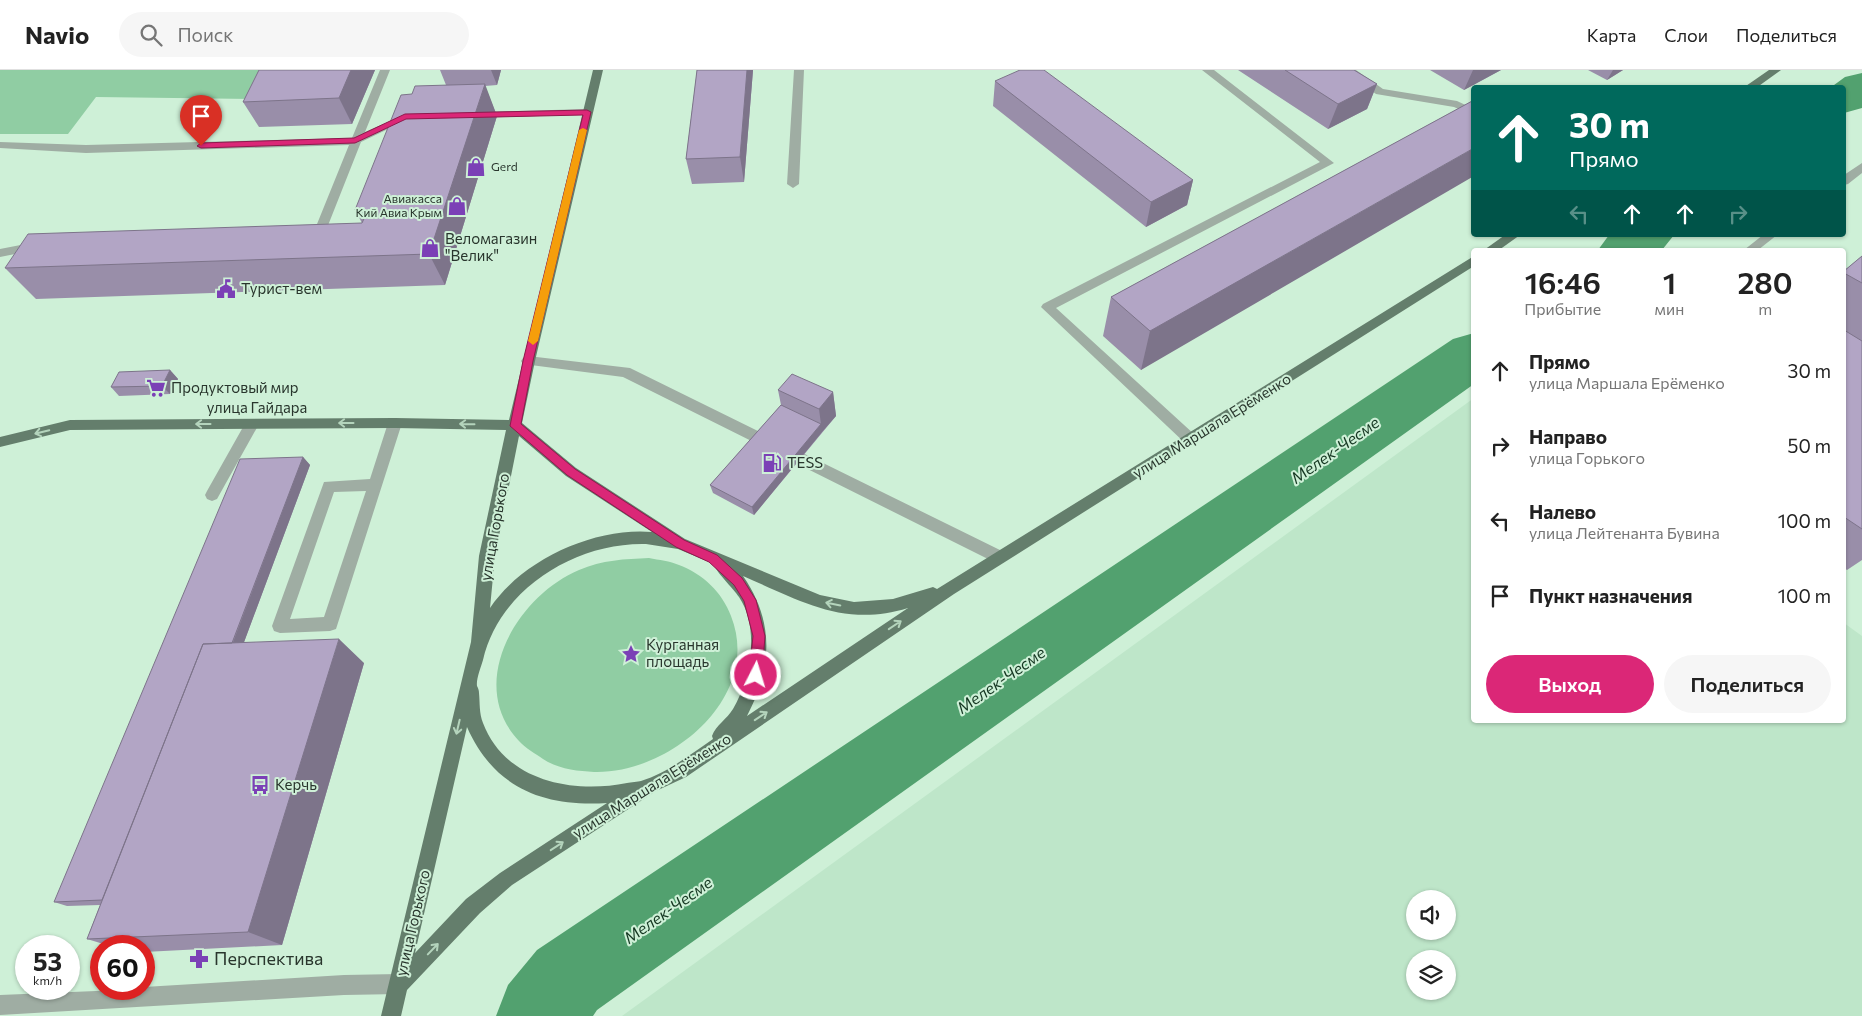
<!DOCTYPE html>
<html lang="ru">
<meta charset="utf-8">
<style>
:root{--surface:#fff;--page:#f6f6f6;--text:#222;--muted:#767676;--line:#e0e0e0;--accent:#db2777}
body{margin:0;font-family:Commissioner,sans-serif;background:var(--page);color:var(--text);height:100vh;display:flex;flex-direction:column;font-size:19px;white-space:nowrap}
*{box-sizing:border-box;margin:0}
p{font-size:16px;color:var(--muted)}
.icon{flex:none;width:28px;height:28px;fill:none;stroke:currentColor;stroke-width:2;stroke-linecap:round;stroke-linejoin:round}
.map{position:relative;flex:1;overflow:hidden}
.panel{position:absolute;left:1471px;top:178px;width:375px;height:475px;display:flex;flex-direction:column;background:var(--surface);border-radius:5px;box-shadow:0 1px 4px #0004}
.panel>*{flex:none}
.banner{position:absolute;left:1471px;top:15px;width:375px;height:152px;border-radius:5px;box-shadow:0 1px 4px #0004;background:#00695c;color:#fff;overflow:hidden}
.tools{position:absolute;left:1406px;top:820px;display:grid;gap:10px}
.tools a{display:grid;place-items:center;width:50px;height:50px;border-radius:50%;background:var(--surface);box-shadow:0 1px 4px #0004;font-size:25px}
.speed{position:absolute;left:15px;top:865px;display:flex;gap:10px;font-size:25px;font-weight:700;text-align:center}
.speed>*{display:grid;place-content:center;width:65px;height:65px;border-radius:50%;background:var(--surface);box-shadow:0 1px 4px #0004;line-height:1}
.speed small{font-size:12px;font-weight:400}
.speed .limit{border:8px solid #d22;background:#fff;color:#111}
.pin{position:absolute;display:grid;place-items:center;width:42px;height:42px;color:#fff;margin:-51px -21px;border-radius:50% 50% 50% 0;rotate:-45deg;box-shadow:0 0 5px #0007}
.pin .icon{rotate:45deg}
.me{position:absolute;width:55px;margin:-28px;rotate:5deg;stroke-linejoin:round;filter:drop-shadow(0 0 4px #0008)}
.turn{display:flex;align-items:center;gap:18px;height:105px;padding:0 15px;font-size:22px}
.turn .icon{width:65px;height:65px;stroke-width:2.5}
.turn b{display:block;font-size:35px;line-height:42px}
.lanes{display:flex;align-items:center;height:48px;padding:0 15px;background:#0003;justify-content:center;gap:25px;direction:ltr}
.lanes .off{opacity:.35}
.eta{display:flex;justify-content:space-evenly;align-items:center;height:85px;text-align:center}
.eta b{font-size:30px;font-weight:600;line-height:35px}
.primary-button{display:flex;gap:10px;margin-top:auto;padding:10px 15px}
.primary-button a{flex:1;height:58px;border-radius:30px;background:var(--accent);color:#fff;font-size:20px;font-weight:600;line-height:58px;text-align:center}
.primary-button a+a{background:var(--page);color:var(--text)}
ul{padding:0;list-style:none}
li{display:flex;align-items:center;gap:15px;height:75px;padding:0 15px}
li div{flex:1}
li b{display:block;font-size:19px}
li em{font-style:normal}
header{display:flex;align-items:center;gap:30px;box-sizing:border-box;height:70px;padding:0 25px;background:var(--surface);border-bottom:1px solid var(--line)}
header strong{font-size:24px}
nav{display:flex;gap:28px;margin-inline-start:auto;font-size:18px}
.search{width:350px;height:45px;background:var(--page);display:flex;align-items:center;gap:12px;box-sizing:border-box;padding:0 18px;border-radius:28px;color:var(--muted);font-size:19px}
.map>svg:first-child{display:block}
</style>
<header>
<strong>Navio</strong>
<div class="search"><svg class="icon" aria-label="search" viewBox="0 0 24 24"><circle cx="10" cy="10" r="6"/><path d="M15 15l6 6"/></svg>Поиск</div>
<nav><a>Карта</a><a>Слои</a><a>Поделиться</a></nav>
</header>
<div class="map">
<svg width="1862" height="946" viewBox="0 0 1862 946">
<rect width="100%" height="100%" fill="#cef0d7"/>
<path fill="#bee6c9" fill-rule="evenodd" d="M1474,328V650H1844V553L1862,566V946H622ZM1415,829H1448V861H1415ZM1415,889H1448V921H1415Z"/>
<path fill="#90cda3" d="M0,0H269L252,29L96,27L68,64H0Z
M649,488C659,490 670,491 679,495C703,504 722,522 731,546C763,627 670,704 594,702C577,701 558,699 543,689C536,684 525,678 519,671C465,614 517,526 579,500C602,490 625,489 649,488Z"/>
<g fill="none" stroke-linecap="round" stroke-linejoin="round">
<path fill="#52a16f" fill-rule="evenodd" d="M1862,3V38L1844,43V18H1830L1845,7Z
M1609,165H1674L1662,180H1598Z
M1474,263V314L597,940L593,946H496L508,915L537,880L1453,269Z"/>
<path fill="#9fada3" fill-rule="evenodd" d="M380,0H390L365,62L404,45H412L413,47L361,72L325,163C321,169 307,169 303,163L305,160L315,159L349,75L86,83L0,78V72L86,75L352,68Z
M794,0H804L799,114L793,118L787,114Z
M1202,0H1214L1334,93L1056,238L1195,365L1197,369L1195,373L1190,374L1185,373L1041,237L1043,234L1320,92Z
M1344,0H1356L1383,19L1457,31L1474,39V46L1454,37L1376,24Z
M587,39L591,40L592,42L591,44L476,48L471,45L476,42Z
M1862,93V103L1848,114L1844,115V105Z
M1763,165H1777L1758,180H1744Z
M36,172L40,173L42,176L40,179L0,187V179Z
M528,286L630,298L1004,482L1007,487L1004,492L999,493L994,492L623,307L523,294L521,291L523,288Z
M395,348L400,349L402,353L336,559L330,561L280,563L274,561L272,556L324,412L370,409L388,353L390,349ZM366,421L324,547L290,549L334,422Z
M252,349L257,350L259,354L217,429L212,431L207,429L205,425L207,421L247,350Z
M399,904L406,907L409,914L406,921L399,924L344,925L0,945V925L144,919V917L344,905Z"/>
<path fill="#647e6c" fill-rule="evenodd" d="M593,0H603L535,291L522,353L576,398L685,469L820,525L854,532L893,529L933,517L937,519L1474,186V196L954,524L686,707L656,721L512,815L480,843L407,920L401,946H381L471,572L479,486L506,360L395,358L70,360L0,377V367L70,350L395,348L509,350ZM519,366L566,406L652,462C594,457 522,490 490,538L495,486ZM646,474L678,479L714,494C714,500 734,519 739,527C760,558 751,608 733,639C727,649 716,655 712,666L713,669C691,684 667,703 641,711C638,712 631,712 627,713C572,724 505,711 483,653C479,643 480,633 479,623C479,620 478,618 477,616C476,609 481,597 483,590C499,519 576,472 646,474ZM743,506C799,530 844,558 908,538L747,646C772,598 775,552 743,506ZM467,657C494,718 543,737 607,733L500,803L466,829L415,883Z
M1769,0H1781L1756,18H1743Z
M1505,165H1520L1499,180H1484Z"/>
</g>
<path fill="#998ea9" d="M259,0H375L352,54L259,57L243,32Z
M440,0H501L497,15L485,16L497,46L445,215L36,229L5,198L362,153L355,140L412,24L446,15Z
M697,0H753L744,112L692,114L686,89Z
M1238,0H1354L1377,14L1367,39L1328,59Z
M1430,0H1501L1464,20Z
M1588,0H1623L1607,10Z
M995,11L1193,110L1187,135L1146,157L993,36Z
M1474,30L1141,300L1103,266L1111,227Z
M1862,186V490L1847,500L1844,498V201Z
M170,300L178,309L170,324L119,326L111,317Z
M778,320L833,322L836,346L754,445L713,423L710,415L781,335Z
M303,387L310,395L244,572L364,593L282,875L144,882V876H110L87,869L100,835L67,836L54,832Z"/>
<path fill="#7d748a" d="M351,0H375L352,54L339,28Z
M491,0H501L497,15Z
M747,0H753L744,112L740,87Z
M1473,0H1501L1464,20Z
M1613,0H1623L1607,10Z
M485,14L497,46L445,215L429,184Z
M1377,14L1367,39L1328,59L1338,34Z
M1474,78V106L1141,300L1150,261Z
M1193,110L1187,135L1146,157L1151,132Z
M170,300L178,309L170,324L162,316Z
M833,322L836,346L822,362L819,339Z
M821,354L822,362L754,445L752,437Z
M303,387L310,395L147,833L136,829Z
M339,569L364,593L282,875L248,862Z"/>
<path fill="#b2a5c5" stroke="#7d748a" d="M259,0H351L339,28L243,32Z
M697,0H747L740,87L686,89Z
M1020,0H1044L1193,110L1151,132L995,11Z
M1285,0H1354L1377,14L1338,34Z
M485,14L429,184L5,198L28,164L362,153L368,140H355L401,25L412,24L415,16Z
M1474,30V78L1150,261L1111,227Z
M1862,186V213L1844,203V201Z
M1844,260L1862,271V459L1844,447Z
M170,300L162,316L111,317L119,302Z
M792,304L833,322L819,339L778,320Z
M781,335L821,354L752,437L710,415Z
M303,387L232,573L203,574L102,830L54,832L240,389Z
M339,569L248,862L87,869L203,574Z"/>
<defs><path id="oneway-shaft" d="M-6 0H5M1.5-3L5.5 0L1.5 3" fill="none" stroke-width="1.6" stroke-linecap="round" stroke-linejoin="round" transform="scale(1.25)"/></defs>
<g stroke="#b4d4bc">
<use href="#oneway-shaft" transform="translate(346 353) rotate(180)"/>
<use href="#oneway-shaft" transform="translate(203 354) rotate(180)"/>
<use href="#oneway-shaft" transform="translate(467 354) rotate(-179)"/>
<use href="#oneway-shaft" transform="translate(42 362) rotate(166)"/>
<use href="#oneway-shaft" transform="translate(833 534) rotate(-169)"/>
<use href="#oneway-shaft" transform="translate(895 555) rotate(-34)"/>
<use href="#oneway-shaft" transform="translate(761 646) rotate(-34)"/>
<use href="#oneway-shaft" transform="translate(458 657) rotate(103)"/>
<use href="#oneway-shaft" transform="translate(557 776) rotate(-33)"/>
<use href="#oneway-shaft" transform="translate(433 879) rotate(-46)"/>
</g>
<path fill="#db2777" stroke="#8e194d" d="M587,40L591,42L533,291L521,354L575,399L684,470L717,485L742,508L756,530L765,566L762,605L760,609L756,611L751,609L749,605L753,566L744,531L734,515L709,492L676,477L567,405L510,356L523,291L583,45L406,49L355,73L201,78L197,76L201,73L354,68L405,44Z"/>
<path fill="#f59e0b" d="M583,58L587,60L538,271L533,275L528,271L579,60Z"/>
<defs>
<g id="shop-bare" transform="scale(1.5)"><path d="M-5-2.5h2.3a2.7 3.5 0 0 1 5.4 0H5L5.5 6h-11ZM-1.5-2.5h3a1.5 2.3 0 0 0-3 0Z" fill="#7b40b6" stroke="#cef0d7" stroke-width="2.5" paint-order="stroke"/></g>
<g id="civic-bare" transform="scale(1.5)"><path d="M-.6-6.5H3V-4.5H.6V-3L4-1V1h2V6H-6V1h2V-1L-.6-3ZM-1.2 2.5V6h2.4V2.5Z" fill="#7b40b6" stroke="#cef0d7" stroke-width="2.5" paint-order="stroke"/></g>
<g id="supermarket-bare" transform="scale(1.5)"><path d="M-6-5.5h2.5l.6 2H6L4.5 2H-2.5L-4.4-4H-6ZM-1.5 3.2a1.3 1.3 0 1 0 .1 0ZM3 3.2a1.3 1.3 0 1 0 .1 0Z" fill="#7b40b6" stroke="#cef0d7" stroke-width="2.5" paint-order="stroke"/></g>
<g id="fuel-bare" transform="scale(1.5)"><path d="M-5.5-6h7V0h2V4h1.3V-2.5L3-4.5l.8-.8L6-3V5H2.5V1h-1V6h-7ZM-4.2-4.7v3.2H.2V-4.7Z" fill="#7b40b6" stroke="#cef0d7" stroke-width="2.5" paint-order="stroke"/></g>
<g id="sight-bare" transform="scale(1.5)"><path d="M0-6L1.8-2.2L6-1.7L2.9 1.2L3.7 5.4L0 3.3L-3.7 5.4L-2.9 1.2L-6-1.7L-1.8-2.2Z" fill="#7b40b6" stroke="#cef0d7" stroke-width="2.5" paint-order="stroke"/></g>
<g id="bus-bare" transform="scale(1.5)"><path d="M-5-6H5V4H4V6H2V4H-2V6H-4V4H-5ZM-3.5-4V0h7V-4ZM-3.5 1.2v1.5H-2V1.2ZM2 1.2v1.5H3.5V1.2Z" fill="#7b40b6" stroke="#cef0d7" stroke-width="2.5" paint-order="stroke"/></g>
<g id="pharmacy-bare" transform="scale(1.5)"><path d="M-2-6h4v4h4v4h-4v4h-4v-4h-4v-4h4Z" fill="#7b40b6" stroke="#cef0d7" stroke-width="2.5" paint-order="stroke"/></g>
</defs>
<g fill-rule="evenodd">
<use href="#shop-bare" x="476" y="97"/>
<use href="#shop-bare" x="457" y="136"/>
<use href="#shop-bare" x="430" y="178"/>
<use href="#civic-bare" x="226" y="219"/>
<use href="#supermarket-bare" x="156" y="318"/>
<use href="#fuel-bare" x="772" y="393"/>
<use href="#sight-bare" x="631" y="584"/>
<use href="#bus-bare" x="260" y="715"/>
<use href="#pharmacy-bare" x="199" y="889"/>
</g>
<g text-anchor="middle" stroke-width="4" stroke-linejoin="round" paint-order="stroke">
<g font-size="12" fill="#29362d" stroke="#cef0d7" text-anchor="start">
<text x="491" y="101">Gerd</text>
<text x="442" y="133" text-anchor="end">Авиакасса<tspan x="442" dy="14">Кий Авиа Крым</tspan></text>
</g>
<g font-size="15" fill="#29362d" stroke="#cef0d7" text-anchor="start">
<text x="445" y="174">Веломагазин<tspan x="445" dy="17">"Велик"</tspan></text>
<text x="241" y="224">Турист-вем</text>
<text x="171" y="323">Продуктовый мир</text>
<text x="787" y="398">TESS</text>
<text x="646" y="580">Курганная<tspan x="646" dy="17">площадь</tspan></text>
<text x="275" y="720">Керчь</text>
</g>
<g font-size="15" fill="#29362d" stroke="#cef0d7">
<text x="257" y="343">улица Гайдара</text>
<text transform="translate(1212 356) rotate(-32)" y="5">улица Маршала Ерёменко</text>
<text transform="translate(495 457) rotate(-80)" y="5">улица Горького</text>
<text transform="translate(652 716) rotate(-32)" y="5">улица Маршала Ерёменко</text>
<text transform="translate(413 853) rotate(-77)" y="5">улица Горького</text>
</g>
<g font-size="16" font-style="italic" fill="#143621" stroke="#cef0d7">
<text transform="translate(1335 380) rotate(-35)" y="6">Мелек-Чесме</text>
<text transform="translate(1001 610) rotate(-35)" y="6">Мелек-Чесме</text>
<text transform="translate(668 840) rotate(-35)" y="6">Мелек-Чесме</text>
</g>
<g font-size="18" fill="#29362d" stroke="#cef0d7" text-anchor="start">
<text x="214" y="895">Перспектива</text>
</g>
</g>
</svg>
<div class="tools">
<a><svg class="icon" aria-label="sound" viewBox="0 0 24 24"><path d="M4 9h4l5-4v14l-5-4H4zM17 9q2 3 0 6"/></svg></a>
<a><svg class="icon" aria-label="layers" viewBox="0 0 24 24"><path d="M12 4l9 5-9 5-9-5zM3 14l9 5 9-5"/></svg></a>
</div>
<div class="speed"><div>53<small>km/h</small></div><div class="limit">60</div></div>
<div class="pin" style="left:201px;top:76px;background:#d93025"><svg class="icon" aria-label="arrive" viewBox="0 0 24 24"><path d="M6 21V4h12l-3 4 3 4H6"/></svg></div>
<svg class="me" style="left:756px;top:605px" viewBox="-20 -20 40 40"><circle r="17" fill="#db2777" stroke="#fff" stroke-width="3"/><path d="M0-11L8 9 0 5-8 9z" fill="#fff"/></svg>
<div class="banner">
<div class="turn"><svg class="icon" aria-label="ahead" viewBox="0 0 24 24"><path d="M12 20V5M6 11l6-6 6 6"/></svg><div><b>30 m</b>Прямо</div></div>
<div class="lanes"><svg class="icon off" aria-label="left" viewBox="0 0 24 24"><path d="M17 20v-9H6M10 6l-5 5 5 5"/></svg><svg class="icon" aria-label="ahead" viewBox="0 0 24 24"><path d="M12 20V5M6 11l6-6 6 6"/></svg><svg class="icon" aria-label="ahead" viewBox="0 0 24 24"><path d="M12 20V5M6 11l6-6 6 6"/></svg><svg class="icon off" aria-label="right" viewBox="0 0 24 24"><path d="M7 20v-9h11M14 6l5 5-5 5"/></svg></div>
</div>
<section class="panel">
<div class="eta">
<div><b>16:46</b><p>Прибытие</p></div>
<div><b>1</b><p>мин</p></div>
<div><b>280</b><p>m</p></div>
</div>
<ul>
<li><svg class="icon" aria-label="ahead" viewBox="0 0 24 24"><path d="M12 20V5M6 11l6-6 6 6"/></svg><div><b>Прямо</b><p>улица Маршала Ерёменко</p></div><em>30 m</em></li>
<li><svg class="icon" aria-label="right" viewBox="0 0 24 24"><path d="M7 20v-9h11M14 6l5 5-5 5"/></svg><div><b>Направо</b><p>улица Горького</p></div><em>50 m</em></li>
<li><svg class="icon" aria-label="left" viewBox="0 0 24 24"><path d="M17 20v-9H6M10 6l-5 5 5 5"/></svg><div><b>Налево</b><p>улица Лейтенанта Бувина</p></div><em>100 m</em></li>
<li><svg class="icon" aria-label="arrive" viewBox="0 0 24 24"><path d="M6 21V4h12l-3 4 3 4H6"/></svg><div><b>Пункт назначения</b></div><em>100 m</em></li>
</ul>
<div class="primary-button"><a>Выход</a><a>Поделиться</a></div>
</section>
</div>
